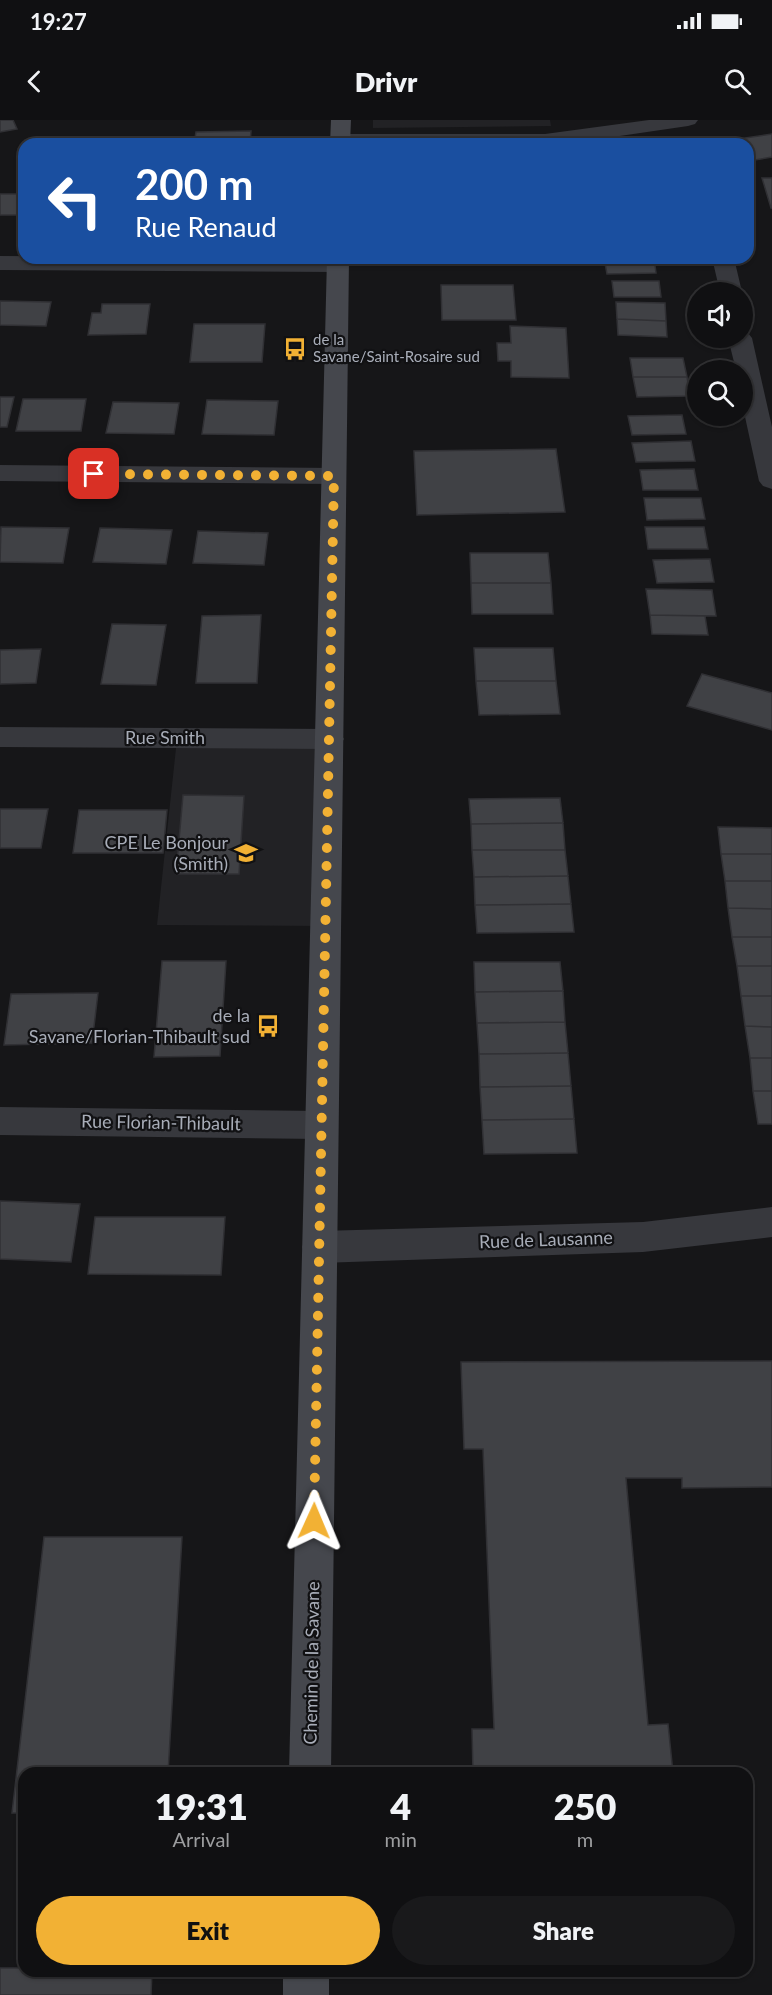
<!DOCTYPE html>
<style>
:root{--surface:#101012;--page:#19191b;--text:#f1f3f6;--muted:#9c9d9f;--line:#303032;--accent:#f2b134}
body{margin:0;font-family:Lato,sans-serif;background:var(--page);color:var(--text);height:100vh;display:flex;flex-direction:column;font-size:22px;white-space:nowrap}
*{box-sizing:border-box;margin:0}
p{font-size:20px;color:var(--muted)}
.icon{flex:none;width:33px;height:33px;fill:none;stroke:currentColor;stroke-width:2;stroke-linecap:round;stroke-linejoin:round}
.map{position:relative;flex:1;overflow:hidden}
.sheet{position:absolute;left:18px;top:1647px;width:735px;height:210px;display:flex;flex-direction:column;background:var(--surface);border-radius:18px;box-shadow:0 2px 4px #0004,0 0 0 2px var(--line)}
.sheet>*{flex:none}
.hud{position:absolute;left:18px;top:18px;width:736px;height:126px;border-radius:18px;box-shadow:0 2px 4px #0004,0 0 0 2px var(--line);background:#1a4fa0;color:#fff;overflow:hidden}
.fabs{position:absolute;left:687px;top:162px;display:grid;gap:12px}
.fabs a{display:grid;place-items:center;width:66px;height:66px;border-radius:50%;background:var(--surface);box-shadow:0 2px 4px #0004,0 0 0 2px var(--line);font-size:30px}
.pin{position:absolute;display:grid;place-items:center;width:51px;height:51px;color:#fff;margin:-26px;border-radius:12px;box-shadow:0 3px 9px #0006}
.me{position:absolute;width:66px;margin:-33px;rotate:1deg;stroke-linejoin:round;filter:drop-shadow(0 0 4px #0008)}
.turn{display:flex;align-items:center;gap:21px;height:126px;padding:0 18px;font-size:27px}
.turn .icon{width:78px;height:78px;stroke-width:2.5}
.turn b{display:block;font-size:42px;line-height:51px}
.eta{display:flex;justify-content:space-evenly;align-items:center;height:102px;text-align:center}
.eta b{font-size:36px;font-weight:800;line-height:42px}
.primary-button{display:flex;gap:12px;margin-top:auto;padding:12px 18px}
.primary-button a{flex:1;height:69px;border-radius:36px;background:var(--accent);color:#111;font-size:24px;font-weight:800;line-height:69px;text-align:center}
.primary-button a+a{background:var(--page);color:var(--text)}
.status{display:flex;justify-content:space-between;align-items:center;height:42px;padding:0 30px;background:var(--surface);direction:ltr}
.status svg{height:16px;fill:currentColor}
header{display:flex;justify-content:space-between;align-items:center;height:78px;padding:0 18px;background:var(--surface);font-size:27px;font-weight:800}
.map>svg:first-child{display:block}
</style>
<div class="status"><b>19:27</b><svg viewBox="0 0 49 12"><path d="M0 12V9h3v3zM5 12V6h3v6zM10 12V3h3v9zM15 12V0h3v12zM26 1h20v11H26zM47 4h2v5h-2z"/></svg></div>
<header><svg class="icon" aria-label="back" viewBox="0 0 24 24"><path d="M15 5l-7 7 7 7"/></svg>Drivr<svg class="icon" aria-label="search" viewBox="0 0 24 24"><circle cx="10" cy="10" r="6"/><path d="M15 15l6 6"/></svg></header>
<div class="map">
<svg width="772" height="1875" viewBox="0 0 772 1875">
<rect width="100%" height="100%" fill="#161618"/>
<path fill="#222225" d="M373,0H550L551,6L373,8Z
M177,619H330L324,806L157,805Z"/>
<path fill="#404145" stroke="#303034" stroke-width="1.5" d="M0,0H13L17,9L0,12Z
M251,11L250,24H194L196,12Z
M772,14V37L755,40L748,32V24H742L738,19Z
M762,58H772V88H771Z
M0,74H24V95H0Z
M604,138H654L656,153L607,154Z
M612,161H659L661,177H614Z
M441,165H513L516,200H442Z
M0,181L51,182L46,206L0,205Z
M616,182L665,183L666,201L617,199Z
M102,184H150L146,214L88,215L92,193H101Z
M617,199L666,201L667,217L618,215Z
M194,204H265L262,242H190Z
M510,206L566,208L569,258L511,257V241H498L497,223H511Z
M630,238H683L687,257H633Z
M633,257H687L690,276L637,277Z
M0,277H14L7,307H0Z
M23,279H86L81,311H16Z
M207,280L278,281L274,315L202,314Z
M113,282L179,283L174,314L106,313Z
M682,295L686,314L632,315L628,296Z
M691,321L695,341L636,342L632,323Z
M556,329L565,392L417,395L414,331Z
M694,349L698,370H643L640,350Z
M644,378H701L705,399L647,400Z
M1,407L69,408L63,443L0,442Z
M645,407H704L708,429H648Z
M100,408L172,410L166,444L93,442Z
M198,411L268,413L264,445L193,443Z
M470,433H548L551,463H471Z
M710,439L714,462L657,463L653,440Z
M471,463H551L553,494H472Z
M646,469L712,470L716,496L650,495Z
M261,495L257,563H196L202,496Z
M650,495L705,496L708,515L652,514Z
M112,504L166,505L156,565L101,564Z
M474,528H553L556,561H476Z
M41,529L36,563L0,564V530Z
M702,554L772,573V610L687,586Z
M476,561H556L560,594L479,595Z
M183,675L244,676L239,754H176Z
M560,678L563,703L471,704L469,679Z
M0,689H48L41,728H0Z
M79,690H167L163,733H73Z
M563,703L565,730H472L471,704Z
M718,707L772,708V734H721Z
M472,730H565L568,756L474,757Z
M721,734H772V761H725Z
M568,756L571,784L475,785L474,757Z
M725,761H772V789L728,788Z
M571,784L574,812L477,813L475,785Z
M728,788L772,789V817H732Z
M732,817H772V846H737Z
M162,841H226L220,936L154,937Z
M474,842H560L563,871L475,872Z
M737,846H772V876H741Z
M563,871L565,902L477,903L475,872Z
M98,873L92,923L4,925L11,874Z
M741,876H772V907L745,906Z
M565,902L568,933L479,934L477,903Z
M745,906L772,907V938H750Z
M568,933L571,966L480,967L479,934Z
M750,938H772V971H753Z
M571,966L574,999L482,1000L480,967Z
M753,971H772V1004H758Z
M574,999L577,1033L484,1034L482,1000Z
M0,1081L80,1084L71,1142L0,1139Z
M95,1097H225L221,1155L88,1154Z
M772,1241V1367L682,1368V1358H626L648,1605L668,1604L673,1653H473L472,1609H494L483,1329H464L461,1242Z
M44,1417H182L168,1653H24V1693H12Z
M0,1848H24V1851H152L151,1875H0Z"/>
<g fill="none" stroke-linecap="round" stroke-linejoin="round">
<path fill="#37383d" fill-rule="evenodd" d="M649,0H698L695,4L688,6L565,24H333L330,20L333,16L340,14H545Z
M0,136L338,138L346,140L349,145L346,150L338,152L0,150Z
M712,138H734L742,172H720Z
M742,212L748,213L752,218L772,307V369L763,366L759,361L742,283V250H736L728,218H742Z
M0,345L334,348L343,351L346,356L343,361L334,364L0,361Z
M0,607L330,609L340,612L344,619L340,626L330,629L0,627Z
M0,987L321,991L333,995L338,1005L333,1015L321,1019L0,1015Z
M772,1087V1117L643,1132L320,1143L307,1138L302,1127L307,1116L320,1111L643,1102Z"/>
<path fill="#45474d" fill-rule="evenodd" d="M331,0H351L350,24H330Z
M327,138H349L331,1653H289Z
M283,1851H329V1875H283Z"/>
</g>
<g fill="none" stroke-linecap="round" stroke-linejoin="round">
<path stroke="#f2b134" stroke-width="10" stroke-dasharray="0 18" d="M94,354L334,356L314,1401"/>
</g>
<defs>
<g id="bus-bare" transform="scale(1.8)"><path d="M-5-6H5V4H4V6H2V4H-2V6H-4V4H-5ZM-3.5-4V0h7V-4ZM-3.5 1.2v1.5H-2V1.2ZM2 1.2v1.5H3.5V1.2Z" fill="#f2b134" stroke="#111113" stroke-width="2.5" paint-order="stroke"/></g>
<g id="school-bare" transform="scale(1.8)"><path d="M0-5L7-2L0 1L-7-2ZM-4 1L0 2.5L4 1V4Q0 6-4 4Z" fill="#f2b134" stroke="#111113" stroke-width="2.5" paint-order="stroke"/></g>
</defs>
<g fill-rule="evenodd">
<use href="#bus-bare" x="295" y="229"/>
<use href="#school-bare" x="246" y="733"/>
<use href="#bus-bare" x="268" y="906"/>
</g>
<g text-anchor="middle" stroke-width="4.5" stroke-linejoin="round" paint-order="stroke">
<g font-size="15" fill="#a8adb8" stroke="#111113" text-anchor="start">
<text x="313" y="225">de la<tspan x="313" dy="17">Savane/Saint-Rosaire sud</tspan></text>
</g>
<g font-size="18" fill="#a8adb8" stroke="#111113">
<text x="165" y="624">Rue Smith</text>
<text transform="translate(161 1003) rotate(1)" y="6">Rue Florian-Thibault</text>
<text transform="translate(546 1120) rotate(-2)" y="6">Rue de Lausanne</text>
<text transform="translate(312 1543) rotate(-89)" y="6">Chemin de la Savane</text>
</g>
<g font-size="18" fill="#a8adb8" stroke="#111113" text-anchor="end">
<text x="228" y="729">CPE Le Bonjour<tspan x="228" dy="21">(Smith)</tspan></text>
<text x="250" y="902">de la<tspan x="250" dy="21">Savane/Florian-Thibault sud</tspan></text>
</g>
</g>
</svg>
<div class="fabs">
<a><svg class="icon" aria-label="sound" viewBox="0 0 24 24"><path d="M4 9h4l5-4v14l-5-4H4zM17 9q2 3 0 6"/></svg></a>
<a><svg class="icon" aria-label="search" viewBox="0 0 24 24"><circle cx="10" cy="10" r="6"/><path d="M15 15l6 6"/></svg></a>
</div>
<div class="pin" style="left:94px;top:354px;background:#d93025"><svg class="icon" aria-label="arrive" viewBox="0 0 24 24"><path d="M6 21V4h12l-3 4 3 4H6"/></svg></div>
<svg class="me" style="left:314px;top:1401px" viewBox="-20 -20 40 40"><path d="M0-17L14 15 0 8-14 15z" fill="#f2b134" stroke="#fff" stroke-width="4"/></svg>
<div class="hud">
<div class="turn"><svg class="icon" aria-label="left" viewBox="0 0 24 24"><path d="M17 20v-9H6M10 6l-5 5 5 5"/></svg><div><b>200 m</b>Rue Renaud</div></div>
</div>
<section class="sheet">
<div class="eta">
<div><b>19:31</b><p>Arrival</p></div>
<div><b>4</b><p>min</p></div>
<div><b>250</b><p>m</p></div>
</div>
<div class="primary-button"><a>Exit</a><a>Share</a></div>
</section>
</div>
